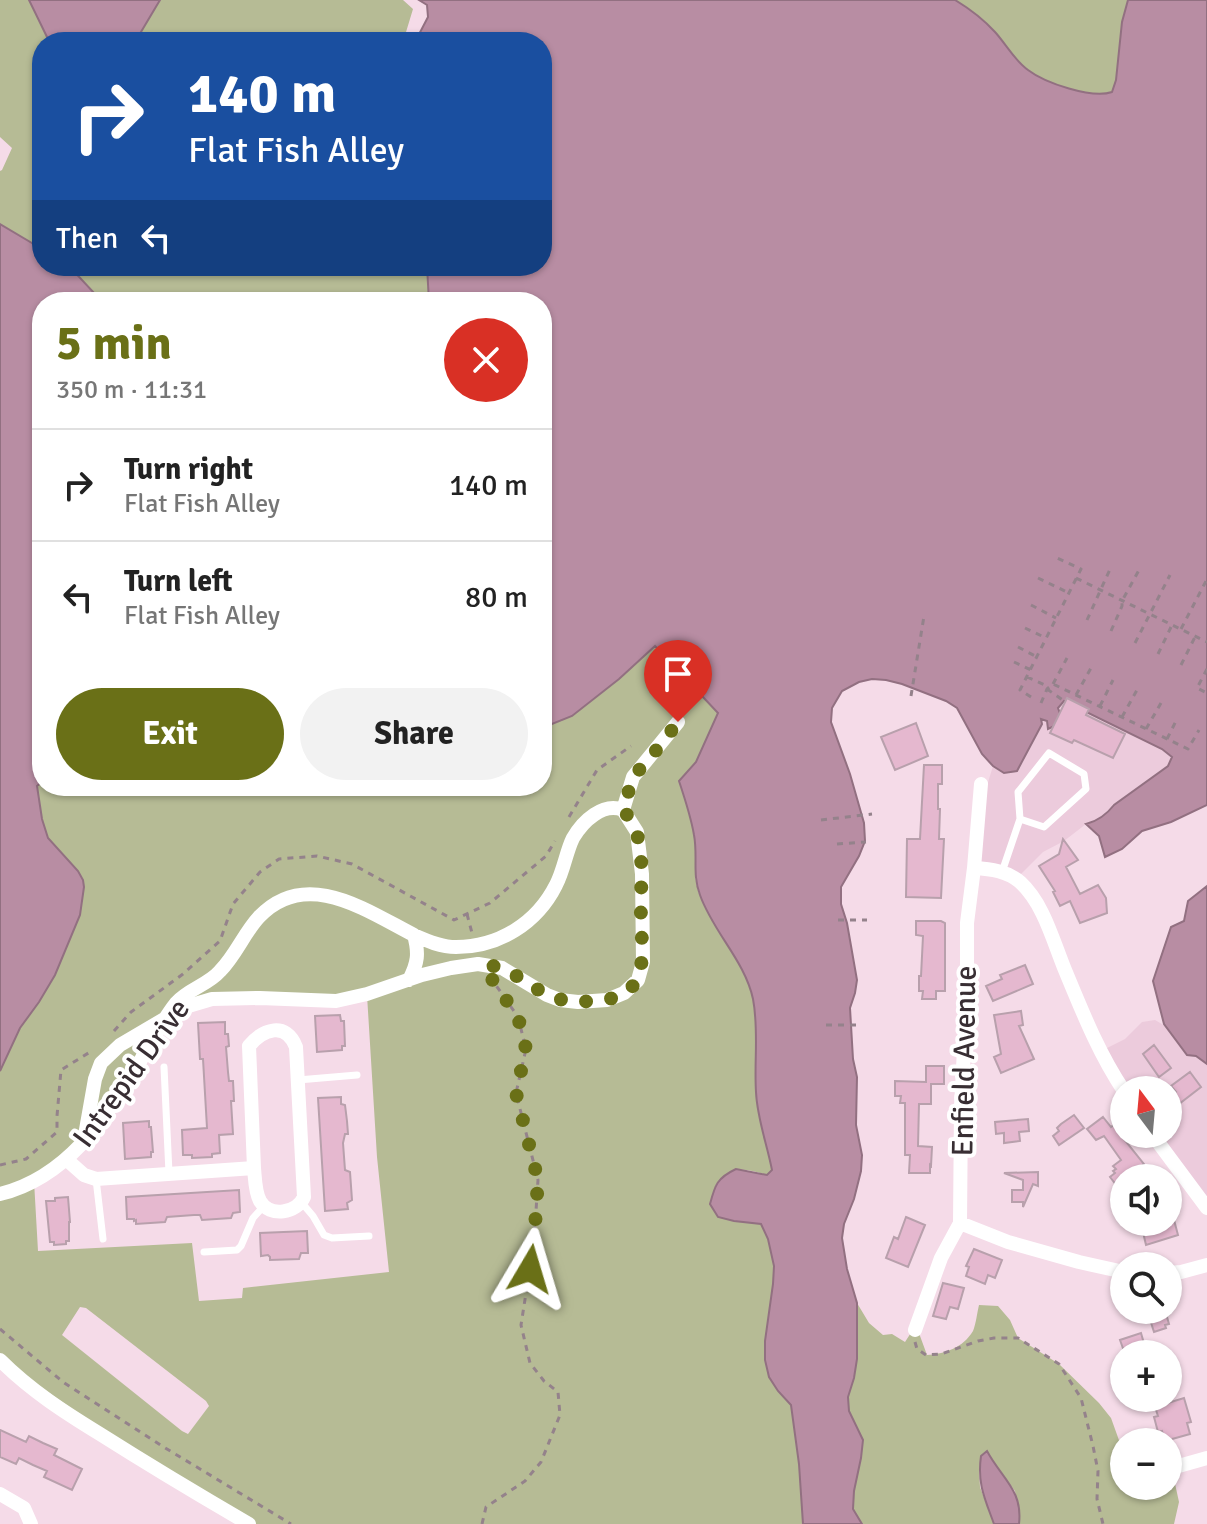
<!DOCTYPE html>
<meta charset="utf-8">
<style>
:root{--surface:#fff;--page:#f2f2f2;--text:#222;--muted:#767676;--line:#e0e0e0;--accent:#6a7017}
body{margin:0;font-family:Signika,sans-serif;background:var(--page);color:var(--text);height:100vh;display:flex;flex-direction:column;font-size:30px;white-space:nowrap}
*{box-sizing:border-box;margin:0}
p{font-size:26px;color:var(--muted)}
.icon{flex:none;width:44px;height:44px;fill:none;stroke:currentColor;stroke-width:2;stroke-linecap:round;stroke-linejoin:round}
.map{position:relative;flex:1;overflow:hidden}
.details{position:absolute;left:32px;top:292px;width:520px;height:504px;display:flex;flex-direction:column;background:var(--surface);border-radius:32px;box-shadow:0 2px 6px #0004}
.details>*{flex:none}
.top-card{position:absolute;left:32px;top:32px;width:520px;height:244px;border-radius:32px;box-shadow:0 2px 6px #0004;background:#1a4fa0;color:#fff;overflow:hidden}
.needle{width:52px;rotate:344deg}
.buttons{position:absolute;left:1110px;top:1076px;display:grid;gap:16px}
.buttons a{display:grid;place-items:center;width:72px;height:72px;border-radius:50%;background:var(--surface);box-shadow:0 2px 6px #0004;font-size:40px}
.pin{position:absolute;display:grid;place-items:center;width:68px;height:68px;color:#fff;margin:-82px -34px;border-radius:50% 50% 50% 0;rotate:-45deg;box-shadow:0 0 8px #0007}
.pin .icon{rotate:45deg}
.me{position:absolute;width:88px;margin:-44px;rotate:7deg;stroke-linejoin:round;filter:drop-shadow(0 0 6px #0008)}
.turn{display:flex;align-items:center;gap:28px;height:168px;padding:0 24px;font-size:36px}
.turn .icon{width:104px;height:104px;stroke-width:2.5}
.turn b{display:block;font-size:56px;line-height:68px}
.then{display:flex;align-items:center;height:76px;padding:0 24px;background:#0003;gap:16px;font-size:30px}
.round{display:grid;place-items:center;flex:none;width:84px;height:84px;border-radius:42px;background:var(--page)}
.overview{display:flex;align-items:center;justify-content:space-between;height:136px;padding:0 24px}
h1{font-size:48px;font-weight:700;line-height:60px;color:var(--accent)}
.action{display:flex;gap:16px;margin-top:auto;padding:16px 24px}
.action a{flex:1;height:92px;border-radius:48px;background:var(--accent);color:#fff;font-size:32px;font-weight:700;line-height:92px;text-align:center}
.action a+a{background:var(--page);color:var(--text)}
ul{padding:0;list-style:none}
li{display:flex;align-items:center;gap:24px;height:112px;padding:0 24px;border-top:2px solid var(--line)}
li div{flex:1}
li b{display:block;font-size:30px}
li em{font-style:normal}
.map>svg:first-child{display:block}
</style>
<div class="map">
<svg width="1207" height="1524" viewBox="0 0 1207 1524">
<rect width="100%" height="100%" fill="#f5dbe8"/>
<path fill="#eccbdc" d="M1064,701L1162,749L1172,757L1168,766L1114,805L1108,812L1093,822L1086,824L1064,841L1043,852L1017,878L976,865L982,802L993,766L1004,773L1017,771L1041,724V719L1047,721Z
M1155,1020L1167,1027L1186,1055L1196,1056L1207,1064V1209L1154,1134H1168V1090H1124L1103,1050L1125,1039L1142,1022Z"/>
<path fill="#b6bb95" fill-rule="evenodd" d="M0,0H29L48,39L52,42H42V249L0,224V171L2,170L12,148L0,137Z
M160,0H403L413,9L403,42H135Z
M955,0H1128L1122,22L1116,80L1112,92C1092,99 1045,83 1028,70C1014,60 1006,44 995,32C983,19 970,9 955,0Z
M69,266H427L429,302H110L94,293Z
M655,646L718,713L696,762L679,782C685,799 691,817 694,835C698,857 691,873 700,896C714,932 745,961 753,1000C759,1030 754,1061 756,1092C758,1119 767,1144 772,1171L767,1175C743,1168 732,1165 715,1186L734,1221L761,1224L768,1239L774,1266L773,1284L765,1341V1360L769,1377L778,1391L791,1405L799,1464L803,1524H255L178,1482L0,1359V1071L20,1028L39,1002L55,975L80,915L84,887L62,854L48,838L42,819L37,785L42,782V786H542V728L572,716L619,679ZM367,995L377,1157L389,1272L243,1288L242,1298L199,1301L192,1243L38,1251L34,1181L106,1115L171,1015L212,999ZM80,1307L86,1308L206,1401L209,1406L188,1434L182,1431L62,1335Z
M857,1303L869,1323L883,1335L892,1334L905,1342L916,1325L927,1355C944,1354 963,1348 973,1331C976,1324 977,1313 979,1305L998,1306L1010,1320L1018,1338L1059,1364L1099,1403L1111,1418L1120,1443L1124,1449V1486H1168V1468L1172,1470L1179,1502L1174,1524H1019L1015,1491L996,1467L979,1469L980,1487L994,1524H862L853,1509L854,1491L863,1440L849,1411L848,1397L854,1378L858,1319Z"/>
<path fill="#b88da3" stroke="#927081" stroke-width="2" d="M29,0H160L135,42H52L48,39Z
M419,0H955C970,9 983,19 995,32C1006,44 1014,60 1028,70C1045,83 1092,99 1112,92L1116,80L1122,22L1128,0H1207V805L1171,822L1142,831L1122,849L1105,857L1099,836L1086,824C1098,821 1107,814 1114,805L1168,766L1172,757L1162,749L1064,701L1058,708L1063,722L1048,729L1047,721L1041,719L1042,724L1017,771L1004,773L993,766L982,754L957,708L946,701L902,684L886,680L872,679L859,682L842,691L832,708L831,722L850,774L864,823L865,841L859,856L841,887V904L847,923L857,980L855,993L850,1008L853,1059L857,1077L856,1125L862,1155L861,1171L854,1199L844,1224L842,1238L847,1269L857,1303V1359L854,1378L848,1397L849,1411L863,1440L861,1458L854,1491L853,1509L862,1524H803L799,1464L791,1405L778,1391L769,1377L765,1360V1341L773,1284L774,1266L768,1239L761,1224L734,1221L718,1217L710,1204C715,1185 717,1178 736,1169L767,1175L772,1170C767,1144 757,1118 756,1092C754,1061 759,1030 753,999C745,961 713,932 700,895C692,874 698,856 694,835C691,817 685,799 679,781L696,762L718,713L655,646L619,679L572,716L542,728V302H429L427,266H542V42H415L428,17L427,5Z
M0,224L42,249V266H69L94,293L110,302H42V782L37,786L42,819L48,838L78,871L83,880L84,887L80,915L55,975L39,1002L20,1028L0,1071Z
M1207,886V1064L1196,1056L1187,1055L1164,1024L1153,981L1171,927L1184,921L1188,901Z
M987,1451C1002,1479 1023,1490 1019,1524H994C985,1499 977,1484 981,1456Z"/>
<path fill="#e5b8cf" stroke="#b8a0ac" stroke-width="2" d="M1067,698L1089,709L1086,715L1125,734L1113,758L1074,740L1072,743L1050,733Z
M916,723L928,756L895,770L881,737Z
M924,765H942V784H938V809H940L939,839H944L941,898L906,897L907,839H920Z
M1063,839L1078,860L1066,867L1080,894L1098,885L1106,898L1107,913L1080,923L1070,901L1060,906L1053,892L1055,891L1039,866L1059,854Z
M916,921H941L945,923V991H936V999H922L923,991H919V976H921L923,936L916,935Z
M1025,965L1033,984L993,1001L986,986L1002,979L1000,975Z
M1021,1011L1023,1025L1019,1026L1034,1059L1001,1073L994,1057L1001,1054L994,1015Z
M340,1015L341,1021H344L345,1046H342V1050L317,1052L315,1016Z
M225,1022V1034H228L229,1046L226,1047L228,1072L229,1081H233L234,1101H231L233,1134L219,1135L220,1153L212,1154V1157L192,1158V1155H183L182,1130L207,1128L203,1059H200L198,1023Z
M1154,1045L1171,1068L1159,1077L1143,1054Z
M926,1066H944V1084H931V1104H919L918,1146L932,1147L931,1166L930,1165V1173H909L910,1155H905V1103H900L901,1096H895V1081L926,1082Z
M1190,1072L1201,1087L1179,1104L1173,1095L1176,1092L1171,1086Z
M341,1097V1104L345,1105L347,1121L348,1134H345L343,1143L345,1170L350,1172L352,1200L347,1203L348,1209L325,1211L318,1098Z
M1074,1115L1084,1128L1059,1145L1053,1136L1059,1131L1057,1128L1061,1124Z
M1103,1117L1111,1127L1124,1117L1123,1138L1144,1164L1138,1169L1146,1178H1124V1180L1117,1186L1110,1177L1115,1173L1113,1171L1116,1169L1113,1166L1121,1160L1104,1136L1096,1140L1087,1129Z
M1028,1119L1029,1131L1019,1132L1020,1141L1004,1143V1133L996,1134L995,1122Z
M149,1121V1127H151L153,1152H151V1157L125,1159L123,1123Z
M1038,1172V1186L1033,1184L1023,1207V1202H1012V1190H1023V1180L1004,1173Z
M239,1190L240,1212L233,1213L231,1218L202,1220L200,1215H194L167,1217L165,1222L136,1224V1220L134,1221V1219H127L126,1197Z
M68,1197L70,1222H69V1241H66V1244L54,1245V1242H50L46,1201H55V1198Z
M906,1217L925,1225L908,1267L886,1258L894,1237L898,1239Z
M1168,1221L1174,1220L1178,1235L1146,1245L1142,1228Z
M307,1231L308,1253H301L299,1259L270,1260V1257L268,1255L261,1256L260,1233Z
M974,1249L1002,1260L995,1278L988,1275L985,1284L966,1276L969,1267L966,1266Z
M943,1283L964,1288L958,1309L950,1307L946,1319L933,1316Z
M1147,1310H1165L1169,1324L1165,1325L1166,1328L1154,1332Z
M1141,1333L1147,1354H1125L1120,1340Z
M1184,1398L1191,1422L1187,1423L1190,1434L1165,1441L1162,1431L1158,1432L1154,1417L1158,1416L1155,1407Z
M0,1430L26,1442L29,1436L43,1443L57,1449L54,1455L82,1469L72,1490L44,1477L47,1471L33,1465L19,1458L16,1464L0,1457Z"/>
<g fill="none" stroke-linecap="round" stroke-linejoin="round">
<path stroke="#94828b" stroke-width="3" stroke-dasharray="6 6" stroke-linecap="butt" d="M1038,578L1069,593
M1076,578L1207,642
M1031,605L1056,618
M1087,620L1111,567
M1025,628L1046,638
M1181,629L1206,581
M1111,631L1122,606V601L1139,570
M1135,643L1170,575
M1018,647L1037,657
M1158,654L1172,625
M1014,662L1031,670
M1181,665L1195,637
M1207,669L1197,688L1207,693
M1027,677L1045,685L1047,689L1064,701
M1053,684L1067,658
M1076,695L1091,668
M911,696L924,616
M1031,697L1020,690L1081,569L1055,557
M1041,703L1047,689L1053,684L1188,749L1199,730
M1100,706L1113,680
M1122,717L1137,690
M1146,729L1161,703
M1167,739L1177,719
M569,817L597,770L631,746
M821,820L872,814
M837,844L866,842
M467,914L472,933
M838,920H867
M826,1025H860
M114,1031L131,1012L183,974L220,941L233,904L260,872L279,859L317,856L352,864L454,920L490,903L546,856L555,841
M0,1165L26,1159L57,1132V1116L61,1070L90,1052
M0,1329L63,1382L162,1446L291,1524
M915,1342L917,1349L926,1355L941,1354L978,1341L994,1338H1018L1059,1364L1081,1398L1093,1446L1098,1471L1097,1499L1103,1524
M482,1524L486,1507L525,1481L541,1462L560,1415L558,1392L544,1381L530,1363L521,1325L534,1242L538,1180L516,1093L526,1049L518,1017L493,981"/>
<path stroke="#fff" stroke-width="7" d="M1002,872L1020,819L1044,827L1086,789L1084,774L1049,753L1018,792L1020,819
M164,1067L169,1173
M298,1080L357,1075
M96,1179L103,1239
M302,1203L313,1216L324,1235L332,1238L369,1236
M204,1252L237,1250L241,1246L253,1218L264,1206"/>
<path stroke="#fff" stroke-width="14" d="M974,868C991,869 1007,871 1020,882C1044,904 1053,941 1065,970C1082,1011 1099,1054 1124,1091
M414,935C427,941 441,947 456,947C499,947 537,923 556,885C564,870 566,852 573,838C583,821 603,802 623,810
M1152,1134L1207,1208
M84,1141L95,1079L101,1063L120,1045L171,1015L185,1007L212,999L260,998L336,1001L367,994L422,975L451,968L478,964L502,968L547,995L560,1000L578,1002L607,1000L624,993L638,980L643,962L642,874L637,832L623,810L633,777L678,722
M66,1159L84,1175L96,1179L254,1168C255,1178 255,1192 260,1201C270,1218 297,1213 304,1197L296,1047C286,1021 263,1029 249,1046L254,1168
M0,1194C66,1178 105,1120 138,1065C150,1044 161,1022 176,1003C188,989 208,985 220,971C236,955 244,933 259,917C306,867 367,911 414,935C419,953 418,963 409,980
M960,1223L1008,1242L1079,1262L1124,1272
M1168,1273L1181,1272L1207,1265
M915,1330L941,1258L960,1223L961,1107L967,991V923L974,868L981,784
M0,1360C30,1390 64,1412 100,1434C149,1465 199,1495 249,1524
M1168,1469L1207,1458
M0,1494L24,1508L31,1524"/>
</g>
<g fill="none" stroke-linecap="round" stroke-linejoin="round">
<path stroke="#6a7017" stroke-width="14" stroke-dasharray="0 25.2" d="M530,1269L534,1242L538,1180L516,1093L526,1049L518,1017L493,981L485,965C511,966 528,987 551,996C564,1002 579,1002 593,1001C651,998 642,960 641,916C640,889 645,858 636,831C634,823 628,816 623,810L633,777L659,747L678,722"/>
</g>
<g text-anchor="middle" stroke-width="8" stroke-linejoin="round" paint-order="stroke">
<g font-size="30" fill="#382e33" stroke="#fff">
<text transform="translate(964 1061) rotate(-89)" y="10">Enfield Avenue</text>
<text transform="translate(131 1073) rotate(-54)" y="10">Intrepid Drive</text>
</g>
</g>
</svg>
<div class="buttons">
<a><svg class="needle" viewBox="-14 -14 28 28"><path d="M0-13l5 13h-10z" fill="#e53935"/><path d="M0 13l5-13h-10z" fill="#767676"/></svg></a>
<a><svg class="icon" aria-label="sound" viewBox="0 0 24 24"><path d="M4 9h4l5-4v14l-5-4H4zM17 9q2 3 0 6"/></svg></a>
<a><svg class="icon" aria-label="search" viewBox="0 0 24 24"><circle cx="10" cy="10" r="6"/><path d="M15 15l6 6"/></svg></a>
<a>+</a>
<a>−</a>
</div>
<div class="pin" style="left:678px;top:722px;background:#d93025"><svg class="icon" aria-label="arrive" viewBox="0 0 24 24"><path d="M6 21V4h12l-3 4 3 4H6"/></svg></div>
<svg class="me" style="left:530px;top:1269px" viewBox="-20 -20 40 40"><path d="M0-17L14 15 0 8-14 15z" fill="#6a7017" stroke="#fff" stroke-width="4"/></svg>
<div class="top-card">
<div class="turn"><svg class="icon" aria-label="right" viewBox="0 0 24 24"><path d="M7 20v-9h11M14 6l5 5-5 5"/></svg><div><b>140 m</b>Flat Fish Alley</div></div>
<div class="then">Then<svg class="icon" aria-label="left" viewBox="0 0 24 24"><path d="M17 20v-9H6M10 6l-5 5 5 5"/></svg></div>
</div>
<section class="details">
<div class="overview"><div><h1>5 min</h1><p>350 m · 11:31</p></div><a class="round" style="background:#d93025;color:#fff"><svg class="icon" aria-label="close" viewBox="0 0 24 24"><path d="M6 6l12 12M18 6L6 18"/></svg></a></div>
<ul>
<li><svg class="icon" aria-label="right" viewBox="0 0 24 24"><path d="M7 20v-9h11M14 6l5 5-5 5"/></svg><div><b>Turn right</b><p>Flat Fish Alley</p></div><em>140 m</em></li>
<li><svg class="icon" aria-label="left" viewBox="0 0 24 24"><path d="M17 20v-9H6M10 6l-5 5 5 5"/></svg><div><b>Turn left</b><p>Flat Fish Alley</p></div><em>80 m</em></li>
</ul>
<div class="action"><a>Exit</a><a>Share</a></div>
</section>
</div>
